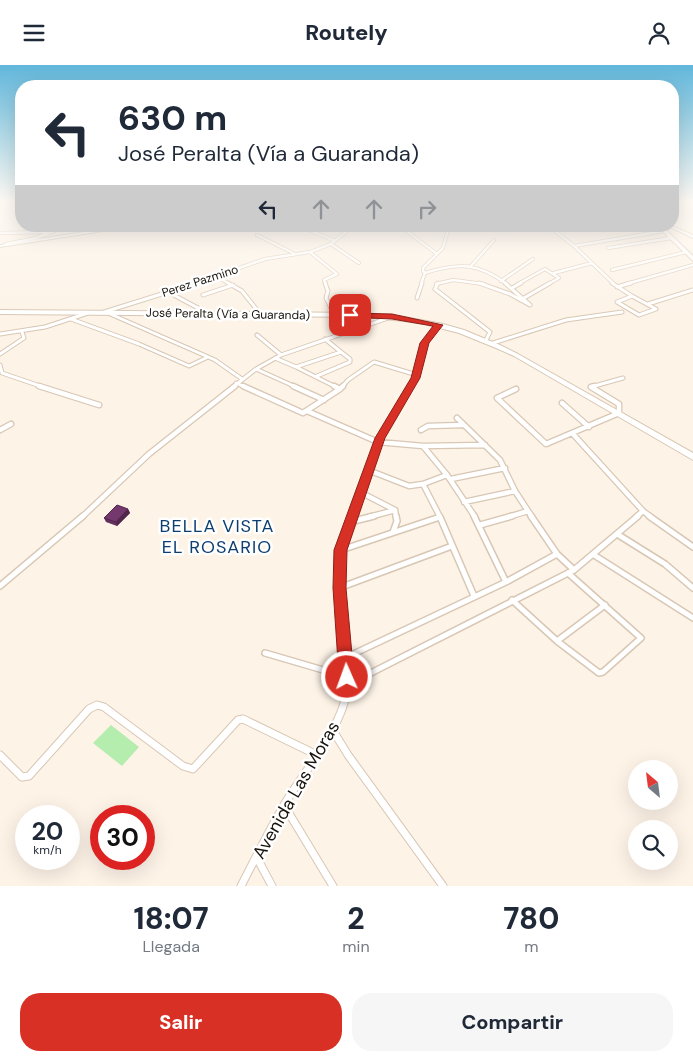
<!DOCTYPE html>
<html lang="es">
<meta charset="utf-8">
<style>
:root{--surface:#fff;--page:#f6f6f7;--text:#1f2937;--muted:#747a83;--accent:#d93025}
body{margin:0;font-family:"DM Sans",sans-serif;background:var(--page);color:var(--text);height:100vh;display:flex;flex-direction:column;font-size:19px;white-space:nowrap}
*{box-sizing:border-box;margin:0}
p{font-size:16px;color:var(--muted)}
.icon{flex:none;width:28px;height:28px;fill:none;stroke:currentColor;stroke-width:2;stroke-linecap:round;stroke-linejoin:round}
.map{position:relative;height:821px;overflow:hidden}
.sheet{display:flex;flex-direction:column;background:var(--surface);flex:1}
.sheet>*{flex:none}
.hud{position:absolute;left:15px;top:15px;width:664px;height:152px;border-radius:20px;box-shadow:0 5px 20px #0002;background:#fff;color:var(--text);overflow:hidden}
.needle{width:32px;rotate:332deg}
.controls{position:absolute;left:628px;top:695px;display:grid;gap:10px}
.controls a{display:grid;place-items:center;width:50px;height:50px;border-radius:50%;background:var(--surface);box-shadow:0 5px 20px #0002;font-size:25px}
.speed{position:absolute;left:15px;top:740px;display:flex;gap:10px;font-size:25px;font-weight:700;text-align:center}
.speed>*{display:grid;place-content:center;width:65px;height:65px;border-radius:50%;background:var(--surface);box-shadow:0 5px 20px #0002;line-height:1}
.speed small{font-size:12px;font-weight:400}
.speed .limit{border:8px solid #d22;background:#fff;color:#111}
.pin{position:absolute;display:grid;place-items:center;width:42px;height:42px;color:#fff;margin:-21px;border-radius:10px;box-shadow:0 2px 8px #0006}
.me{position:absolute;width:55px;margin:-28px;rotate:358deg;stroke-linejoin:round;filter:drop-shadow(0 0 4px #0008)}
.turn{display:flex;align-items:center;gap:18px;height:105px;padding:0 20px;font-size:22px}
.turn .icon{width:65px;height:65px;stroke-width:2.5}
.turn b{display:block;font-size:35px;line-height:42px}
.lanes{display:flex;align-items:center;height:48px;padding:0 20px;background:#0003;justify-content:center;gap:25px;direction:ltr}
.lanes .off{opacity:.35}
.eta{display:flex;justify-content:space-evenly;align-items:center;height:85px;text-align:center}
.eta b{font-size:30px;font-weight:800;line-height:35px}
.action{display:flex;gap:10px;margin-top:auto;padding:10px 20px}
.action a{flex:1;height:58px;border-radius:20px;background:var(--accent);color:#fff;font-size:20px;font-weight:800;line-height:58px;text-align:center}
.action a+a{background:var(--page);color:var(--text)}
header{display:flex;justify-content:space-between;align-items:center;height:65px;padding:0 20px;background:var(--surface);font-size:22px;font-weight:800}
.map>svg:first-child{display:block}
</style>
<header><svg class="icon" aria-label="menu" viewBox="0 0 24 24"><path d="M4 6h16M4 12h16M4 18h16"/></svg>Routely<svg class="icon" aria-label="person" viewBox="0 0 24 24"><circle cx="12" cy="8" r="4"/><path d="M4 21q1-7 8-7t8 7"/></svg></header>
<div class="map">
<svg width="693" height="821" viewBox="0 0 693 821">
<rect width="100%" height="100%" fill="#fdf3e7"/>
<path fill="#b4edad" d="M111,660L139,682L122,701L93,678Z"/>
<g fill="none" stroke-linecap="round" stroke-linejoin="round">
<g stroke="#d8c7b4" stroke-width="4">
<path id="street-far4" d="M400,161L437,189
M449,161L443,183L423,203V206L425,208C459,197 478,198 507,219
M549,161L574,181L614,219
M302,162L335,176
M0,168L46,167
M257,170L295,189
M6,179L36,173L67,161
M331,179L359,198
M574,181L664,166
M608,183L671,173
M310,187L337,209L324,215L326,219
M471,201L494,175
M612,205L686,187
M554,208L592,198
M217,212L230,219
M501,216L533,194
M193,219L265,194L310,187L331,179L353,161
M421,219L425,208
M436,219L453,215L484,219
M518,219L545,204L559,213L548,219
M626,219L693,200"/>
</g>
<g stroke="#d8c7b4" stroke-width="5">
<path id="street-far3" d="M228,218L242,226L261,250
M325,218L328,226L326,233L335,251
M438,218L435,224L490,267L486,275
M479,218L510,229L530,240L505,218
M612,218L632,231
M617,222L631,218
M512,223L521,218
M168,227L198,243
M203,230L233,220
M632,231L656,244L639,250L617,237Z
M417,233L422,218
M524,233L550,218
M648,239L693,225
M101,248L197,218
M108,248L215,295L242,314
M71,254L139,279L189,301L208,292
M359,262L365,256L364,250
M0,269L45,262L88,248
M257,270L281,290
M493,278L566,255L622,247
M0,289L24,273L22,267
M275,293L296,302L341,287L325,274
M0,300L2,308L43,322
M296,302L336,322
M256,304L296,322
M317,311L350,297V294L341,287
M236,318L245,322
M233,322L256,304L281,290L391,252
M342,322L348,315L374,297L417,310
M410,322L415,313L425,278L439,260
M591,322L623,313"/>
</g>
<g stroke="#d8c7b4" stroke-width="7">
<path id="street-far2" d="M39,321L99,340
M243,321L303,348L340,324
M293,321L324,335
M334,321L340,324L343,321
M516,324L497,333L546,379L619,348V339L591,322L595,321
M562,338L589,362
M307,346L378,377L423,381L447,410L423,419
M457,353L500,395L515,426L532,452
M0,365L11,359
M421,365L428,361L463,360
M573,369L643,446L651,452
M423,381L485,380
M368,405L409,421L423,419L440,452
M447,410L475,452
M451,414L505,403
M360,427L395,445L369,452
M464,437L515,426
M395,445L396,452
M82,452L149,389L235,321
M353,452L380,373L410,321
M508,452L528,446
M636,452L643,446"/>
</g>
<g stroke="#d8c7b4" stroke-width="8">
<path id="street-far1" d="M474,451L506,517
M531,451L557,489L574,505
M649,451L693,482
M350,457L374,451
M480,460L512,451
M393,467L397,456L396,451
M617,469L665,499L693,523
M341,485L440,452L474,531
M594,490L693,553
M0,521L83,451
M339,523L452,481
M512,535L557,576L599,608L603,607L641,573L568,508
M557,576L605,540
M265,588L347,612
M347,592L506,517L557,489
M348,615L339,523L341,485L353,451
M357,615L574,505L638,451"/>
</g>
<g stroke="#d8c7b4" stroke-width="9">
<path id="street" d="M348,620L359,614
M332,664L348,690L443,821
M0,690L22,712L29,711L89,644L97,640L104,642L183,701L193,704L238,655L243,654L315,689
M284,740L333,821
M257,793L272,821
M241,821C255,794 269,766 284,740C303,707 351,653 347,614"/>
</g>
<g stroke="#d8c7b4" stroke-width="2">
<path id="secondary" d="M123,161H135L0,182V180Z
M668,161H672L693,170V173Z"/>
</g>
<g stroke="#d8c7b4" stroke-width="2">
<path id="highway" d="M657,161H662L693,191V196Z
M0,245L364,248L404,252L443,259L464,265L500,280L518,289L693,388V395L514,291L496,283L459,268L424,259L404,256L364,252L0,249Z"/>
</g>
<use href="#street-far4" stroke="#fff" stroke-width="2.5"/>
<use href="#street-far3" stroke="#fff" stroke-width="3"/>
<use href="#street-far2" stroke="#fff" stroke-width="4.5"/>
<use href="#street-far1" stroke="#fff" stroke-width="5"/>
<use href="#street" stroke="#fff" stroke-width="7"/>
<use href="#secondary" fill="#fff" fill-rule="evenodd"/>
<use href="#highway" fill="#fff" fill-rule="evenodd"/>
</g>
<path fill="#64305e" d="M128,444L130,448L117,461L106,457L104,453Z"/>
<path fill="#51274c" d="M128,444L130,448L117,461L116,457Z"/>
<path fill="#74386d" stroke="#51274c" d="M117,440L128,444L116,457L104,453Z"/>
<linearGradient id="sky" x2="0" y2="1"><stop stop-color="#61b7db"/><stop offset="0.54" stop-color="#fefaf4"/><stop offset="1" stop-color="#fefaf4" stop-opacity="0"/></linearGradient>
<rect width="693" height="252" fill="url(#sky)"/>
<path fill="#d93025" stroke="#8d1f18" d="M350,248L392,249L443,260L429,278L420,313L385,373L347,485L346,523L354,612L352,617L347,619L341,617L339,612L333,523L334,485L375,373L411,313L420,278L433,261L392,254L347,252V249Z"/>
<g text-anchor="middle" stroke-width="5" stroke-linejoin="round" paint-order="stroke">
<g font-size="12" fill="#18130c" stroke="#fff">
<text transform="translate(200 216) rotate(-18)" y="4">Perez Pazmino</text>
<text transform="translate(228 249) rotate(1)" y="4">José Peralta (Vía a Guaranda)</text>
</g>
<g font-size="18" letter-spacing="1" fill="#0d3e70" stroke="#fff">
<text x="217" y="467">BELLA VISTA<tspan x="217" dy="21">EL ROSARIO</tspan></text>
</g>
<g font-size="18" fill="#18130c" stroke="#fff">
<text transform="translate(296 725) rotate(-60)" y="6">Avenida Las Moras</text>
</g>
</g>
</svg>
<div class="controls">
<a><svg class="needle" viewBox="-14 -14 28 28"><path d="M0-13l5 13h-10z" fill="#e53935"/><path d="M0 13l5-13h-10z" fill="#747a83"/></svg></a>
<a><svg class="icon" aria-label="search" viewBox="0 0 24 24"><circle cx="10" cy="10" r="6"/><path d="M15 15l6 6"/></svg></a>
</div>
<div class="speed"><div>20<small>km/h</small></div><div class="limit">30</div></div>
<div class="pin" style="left:350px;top:250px;background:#d93025"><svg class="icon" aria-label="arrive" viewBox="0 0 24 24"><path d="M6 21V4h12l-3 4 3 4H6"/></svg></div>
<svg class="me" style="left:347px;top:612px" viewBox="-20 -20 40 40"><circle r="17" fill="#d93025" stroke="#fff" stroke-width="3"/><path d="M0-11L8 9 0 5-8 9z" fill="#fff"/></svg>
<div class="hud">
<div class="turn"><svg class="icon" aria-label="left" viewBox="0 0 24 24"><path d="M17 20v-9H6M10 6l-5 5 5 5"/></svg><div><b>630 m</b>José Peralta (Vía a Guaranda)</div></div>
<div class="lanes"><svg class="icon" aria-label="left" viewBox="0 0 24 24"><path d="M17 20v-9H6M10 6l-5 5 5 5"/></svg><svg class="icon off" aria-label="ahead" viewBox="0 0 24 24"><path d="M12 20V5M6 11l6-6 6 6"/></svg><svg class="icon off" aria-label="ahead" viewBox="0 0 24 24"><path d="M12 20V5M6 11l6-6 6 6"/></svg><svg class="icon off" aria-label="right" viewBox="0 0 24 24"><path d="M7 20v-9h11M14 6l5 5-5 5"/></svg></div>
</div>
</div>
<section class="sheet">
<div class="eta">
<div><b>18:07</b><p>Llegada</p></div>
<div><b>2</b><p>min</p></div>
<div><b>780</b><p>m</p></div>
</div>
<div class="action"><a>Salir</a><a>Compartir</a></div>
</section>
